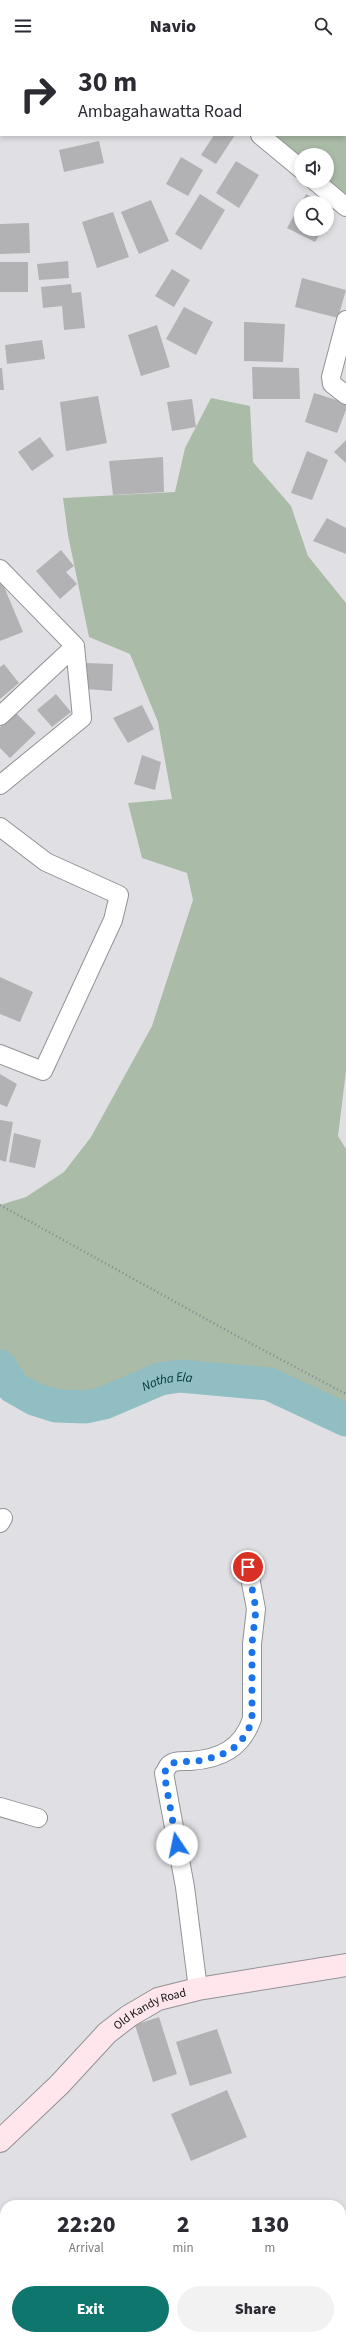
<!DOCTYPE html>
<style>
:root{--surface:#fff;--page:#f2f2f3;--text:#2b2b33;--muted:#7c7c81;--accent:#0f766e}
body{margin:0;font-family:"Source Sans 3",sans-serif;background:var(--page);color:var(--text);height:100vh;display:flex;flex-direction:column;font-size:15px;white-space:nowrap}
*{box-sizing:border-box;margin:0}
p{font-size:13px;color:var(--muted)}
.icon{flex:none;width:22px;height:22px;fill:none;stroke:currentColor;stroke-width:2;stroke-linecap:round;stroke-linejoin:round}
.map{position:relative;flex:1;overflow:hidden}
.drawer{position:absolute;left:0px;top:2148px;width:346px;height:140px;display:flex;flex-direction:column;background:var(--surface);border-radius:16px 16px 0 0;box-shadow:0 2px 6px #0003}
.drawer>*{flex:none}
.banner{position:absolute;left:0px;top:0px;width:346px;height:84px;box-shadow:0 2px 6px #0003;background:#fff;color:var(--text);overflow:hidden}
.tools{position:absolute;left:294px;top:96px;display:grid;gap:8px}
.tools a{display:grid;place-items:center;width:40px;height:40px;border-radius:50%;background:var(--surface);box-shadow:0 2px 6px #0003;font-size:20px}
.pin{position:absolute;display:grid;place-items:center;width:34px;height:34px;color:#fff;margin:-17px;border:2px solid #fff;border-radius:50%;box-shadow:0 1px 4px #0007}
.me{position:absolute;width:44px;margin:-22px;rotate:349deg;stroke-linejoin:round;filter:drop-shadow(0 0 3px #0008)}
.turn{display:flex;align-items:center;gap:14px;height:84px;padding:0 12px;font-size:18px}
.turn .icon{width:52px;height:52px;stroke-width:2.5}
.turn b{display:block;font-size:28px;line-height:34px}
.eta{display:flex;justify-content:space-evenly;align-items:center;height:68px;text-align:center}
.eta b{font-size:24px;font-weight:800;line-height:28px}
.action{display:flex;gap:8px;margin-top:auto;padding:8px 12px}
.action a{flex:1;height:46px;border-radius:24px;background:var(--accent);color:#fff;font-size:16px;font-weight:800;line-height:46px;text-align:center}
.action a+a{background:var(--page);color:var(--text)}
header{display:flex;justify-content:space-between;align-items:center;height:52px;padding:0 12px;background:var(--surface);font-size:18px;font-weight:800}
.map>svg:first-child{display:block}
</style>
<header><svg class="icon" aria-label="menu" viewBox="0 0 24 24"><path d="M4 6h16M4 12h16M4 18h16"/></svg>Navio<svg class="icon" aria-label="search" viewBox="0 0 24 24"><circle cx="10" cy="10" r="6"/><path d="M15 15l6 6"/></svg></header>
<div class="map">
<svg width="346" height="2288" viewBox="0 0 346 2288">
<rect width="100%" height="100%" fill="#e0e0e4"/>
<path fill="#aabba7" d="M161,0H346V150L327,129V103H301V114L263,83H345V1Z
M211,346L250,354L253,410L291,454L308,504L346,551V1019L338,1084L346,1097V1382C313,1366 280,1345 245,1335C233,1332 221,1331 209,1329C199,1327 189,1324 179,1324C161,1325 144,1334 128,1341C79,1362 40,1361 0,1323V1153L26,1145L64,1120L91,1085L152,974L193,848L187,821L142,806L128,751L172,747L158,670L130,602L89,585L68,483L63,446L175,440L185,396Z"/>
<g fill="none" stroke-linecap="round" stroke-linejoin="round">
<path stroke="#90bec3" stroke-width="33" id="s1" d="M0,1314L13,1335L34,1347L56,1354L86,1355L104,1351L160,1327L180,1324L269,1332L346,1368"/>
</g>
<path fill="#b2b1b4" d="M214,83H235L216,112L201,103Z
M99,89L104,111L64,120L59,98Z
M181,105L203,118L188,144L166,132Z
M236,109L259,123L239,156L216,141Z
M200,142L225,158L201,198L175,182Z
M306,142L323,151H301V177H323L315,190L287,176Z
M151,148L169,189L139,202L121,160Z
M327,153L334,157L327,169Z
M113,160L129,205L97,216L82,170Z
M29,171L30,201L0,202V172Z
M68,209L69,226L39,228L37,212Z
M0,210H28V240H0Z
M172,217L190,228L174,255L155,244Z
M302,226L346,238L338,266L295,255Z
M71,232L72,241L81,240L85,276L64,278L62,254L43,256L41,235Z
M184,255L213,270L196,303L166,287Z
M244,270L285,272L283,310L244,309Z
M157,273L170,315L141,324L128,283Z
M42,288L45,307L7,312L5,293Z
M252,315L299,316L300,347H253Z
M0,316H2L4,338H0Z
M314,341L346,351V358L337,381L305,370Z
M98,344L107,391L66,399L60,350Z
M192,347L196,375L172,379L167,350Z
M40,385L54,404L32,419L18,400Z
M346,388V411L334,400Z
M307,399L328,408L312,448L291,441Z
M163,405L164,440L113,443L109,409Z
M327,466L346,476V502L313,489Z
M61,498L74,514L66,520L77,532L60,547L36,519Z
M0,525L23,580L0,589Z
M86,611L113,612L112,639L86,637Z
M4,612L19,631L0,647V615Z
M56,642L71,660L52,675L37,658Z
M142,653L154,677L128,691L113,666Z
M15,660L36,681L10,706L0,696V675Z
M142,703L161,710L155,738L134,732Z
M0,925L33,940L20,970L0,962Z
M0,1022L17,1032L7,1055L0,1052Z
M0,1068L13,1070L6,1110L0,1108Z
M14,1081L41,1088L35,1116L9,1110Z
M159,1965L177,2022L153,2030L135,1973Z
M217,1977L232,2021L190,2034L176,1990Z
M227,2038L247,2085L191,2109L171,2062Z
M346,2208V2262L341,2265V2211Z
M260,2283H302L291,2288H263Z"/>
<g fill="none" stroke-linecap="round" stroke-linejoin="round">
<g stroke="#919295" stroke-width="20">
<path id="street" d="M160,0L161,1
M260,83L301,117
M315,129L346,155
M346,268L331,325L332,332L346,343
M0,517L75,594L82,666L0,733
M0,664L75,594
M0,775L46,810L119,843L113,868L43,1019L0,1002
M0,1471L3,1466
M0,1755L38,1766
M198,1937L185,1835L164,1721C166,1719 167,1715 169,1713C174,1708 184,1709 190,1709C221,1707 242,1696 252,1667V1592L256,1557L248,1515
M0,2277L5,2288"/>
</g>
<g stroke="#919295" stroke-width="24">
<g id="secondary">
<path id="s2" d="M0,2089L59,2033L107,1981L129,1964L158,1947L198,1937L346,1913"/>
</g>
</g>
<path stroke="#87878b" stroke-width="2.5" stroke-dasharray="1 3" stroke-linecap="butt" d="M0,1153L235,1283L346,1342"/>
<use href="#street" stroke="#fff" stroke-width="18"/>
<use href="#secondary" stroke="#fee6ec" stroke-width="22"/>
</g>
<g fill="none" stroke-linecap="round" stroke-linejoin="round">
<path stroke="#1a73e8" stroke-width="7" stroke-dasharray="0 12.6" d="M177,1793L164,1721L170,1712L176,1710L198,1709L219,1704L235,1695L244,1685L250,1674L252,1666V1592L256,1557L248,1515"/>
</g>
<g text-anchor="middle" stroke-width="3.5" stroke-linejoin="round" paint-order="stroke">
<g font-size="12" fill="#121214" stroke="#edeef1">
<text dy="4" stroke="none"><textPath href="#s2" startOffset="202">Old Kandy Road</textPath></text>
</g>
<g font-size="13" font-style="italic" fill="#023136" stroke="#edeef1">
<text dy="5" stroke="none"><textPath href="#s1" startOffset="188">Natha Ela</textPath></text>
</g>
</g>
</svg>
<div class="tools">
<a><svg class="icon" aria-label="sound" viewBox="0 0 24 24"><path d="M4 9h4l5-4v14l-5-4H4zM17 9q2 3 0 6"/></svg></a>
<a><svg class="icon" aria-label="search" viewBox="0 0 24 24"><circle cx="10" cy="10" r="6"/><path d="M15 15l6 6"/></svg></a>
</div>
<div class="pin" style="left:248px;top:1515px;background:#d93025"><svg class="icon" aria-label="arrive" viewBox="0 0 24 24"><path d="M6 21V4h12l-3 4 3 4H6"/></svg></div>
<svg class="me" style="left:177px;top:1793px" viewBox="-20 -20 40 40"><circle r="19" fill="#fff"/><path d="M0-13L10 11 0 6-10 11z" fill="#1a73e8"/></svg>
<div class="banner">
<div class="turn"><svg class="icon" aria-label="right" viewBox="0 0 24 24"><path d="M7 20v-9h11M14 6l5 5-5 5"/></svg><div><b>30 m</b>Ambagahawatta Road</div></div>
</div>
<section class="drawer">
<div class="eta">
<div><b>22:20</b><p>Arrival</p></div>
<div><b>2</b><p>min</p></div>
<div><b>130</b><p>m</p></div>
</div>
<div class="action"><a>Exit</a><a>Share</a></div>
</section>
</div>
